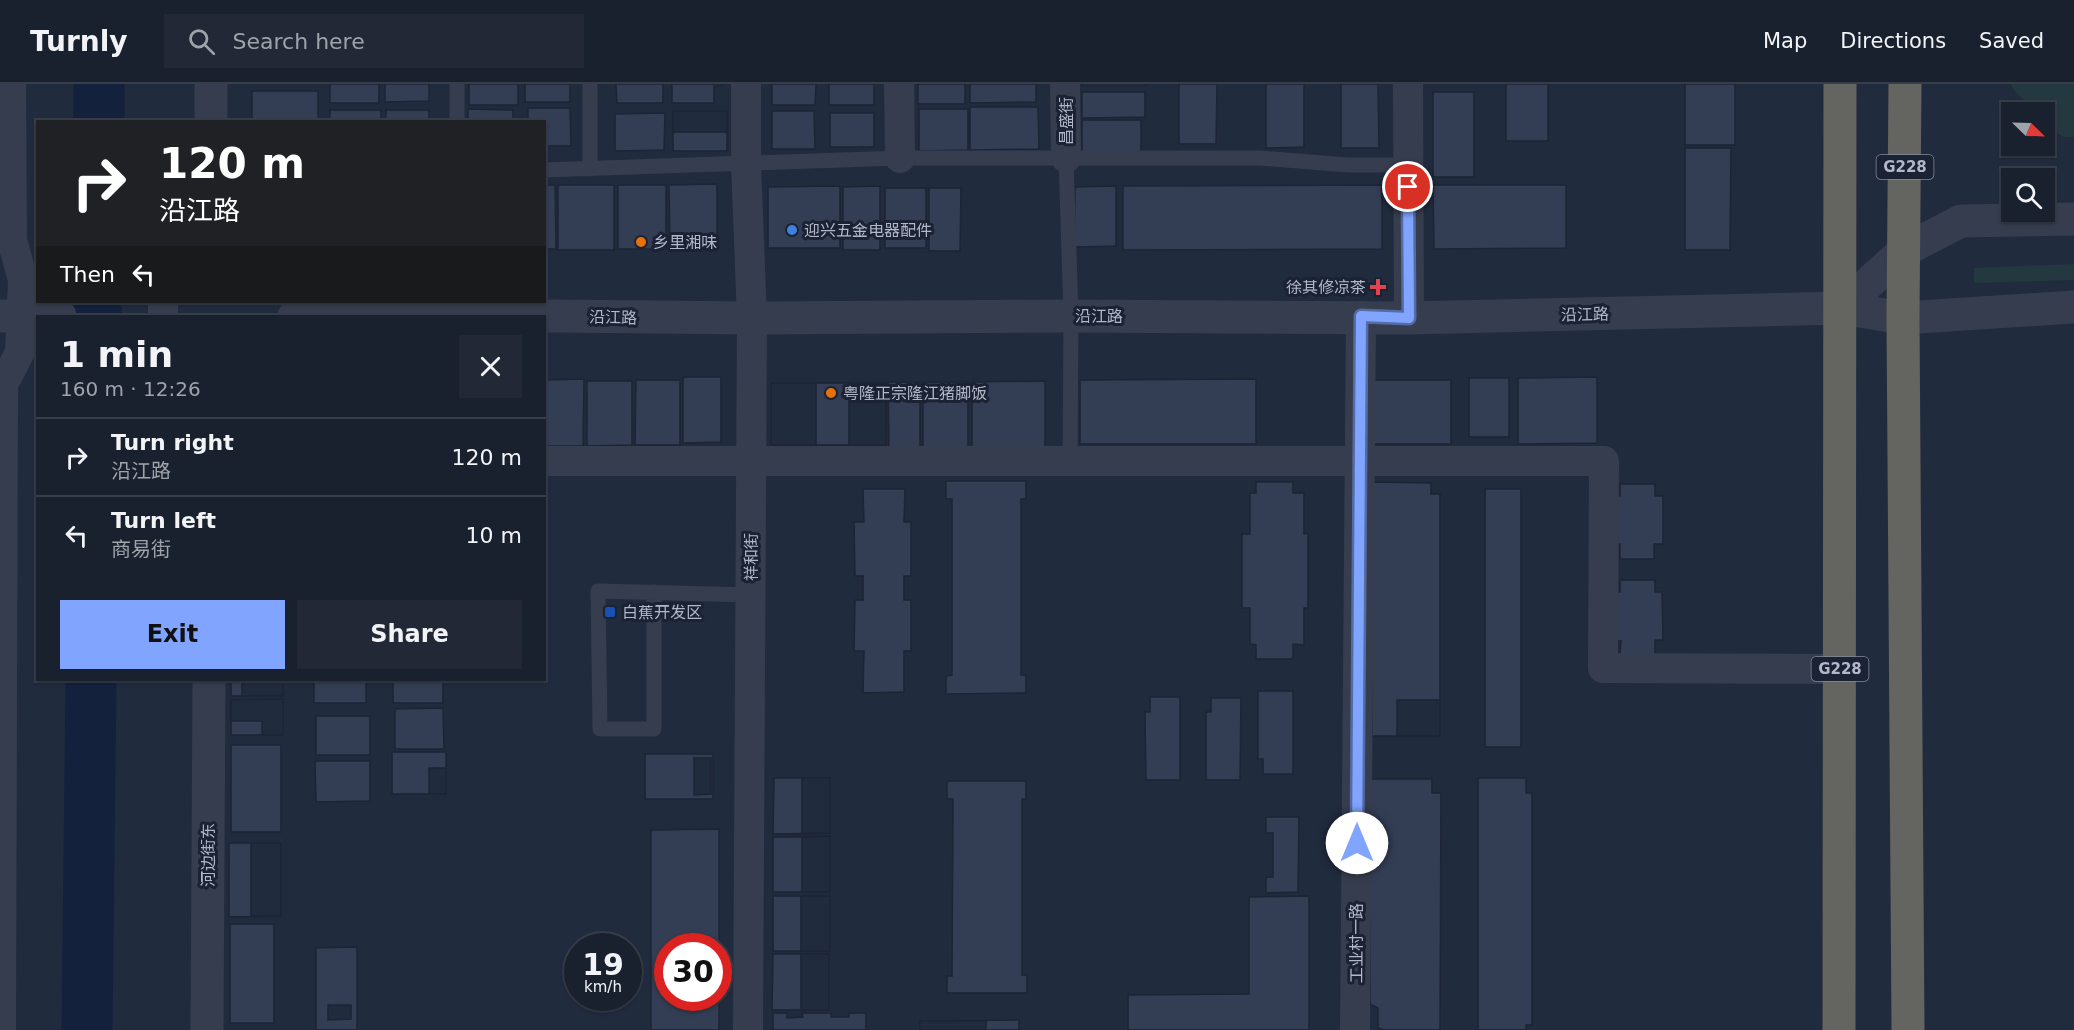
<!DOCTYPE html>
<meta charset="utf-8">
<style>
:root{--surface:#19202e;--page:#222836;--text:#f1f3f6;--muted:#9fa3aa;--line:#373e4a;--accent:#81a5ff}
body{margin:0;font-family:"DejaVu Sans","Noto Sans SC",sans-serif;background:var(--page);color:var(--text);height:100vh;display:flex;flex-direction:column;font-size:22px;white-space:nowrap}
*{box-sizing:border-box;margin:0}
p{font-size:20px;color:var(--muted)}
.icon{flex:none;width:33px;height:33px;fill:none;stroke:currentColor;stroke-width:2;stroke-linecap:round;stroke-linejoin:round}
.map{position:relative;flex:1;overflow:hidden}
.sheet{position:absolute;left:36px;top:231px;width:510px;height:366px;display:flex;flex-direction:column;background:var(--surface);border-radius:0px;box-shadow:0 2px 4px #0004,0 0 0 2px var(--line)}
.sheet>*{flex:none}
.hud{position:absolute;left:36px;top:36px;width:510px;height:183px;border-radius:0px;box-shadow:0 2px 4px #0004,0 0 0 2px var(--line);background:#202124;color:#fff;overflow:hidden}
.needle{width:39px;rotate:113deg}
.fabs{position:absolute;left:2001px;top:18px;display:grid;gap:12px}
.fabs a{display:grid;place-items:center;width:54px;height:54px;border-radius:0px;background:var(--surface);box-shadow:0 2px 4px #0004,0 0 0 2px var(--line);font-size:30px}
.speed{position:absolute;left:564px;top:849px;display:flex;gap:12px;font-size:30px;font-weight:700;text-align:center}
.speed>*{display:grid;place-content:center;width:78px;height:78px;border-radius:50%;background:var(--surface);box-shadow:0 2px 4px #0004,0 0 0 2px var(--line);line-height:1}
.speed small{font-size:15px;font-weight:400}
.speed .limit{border:9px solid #d22;background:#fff;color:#111}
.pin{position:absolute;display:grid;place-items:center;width:51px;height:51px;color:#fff;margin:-26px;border:3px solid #fff;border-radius:50%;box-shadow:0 2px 6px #0007}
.me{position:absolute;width:66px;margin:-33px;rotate:0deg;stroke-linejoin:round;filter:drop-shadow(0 0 4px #0008)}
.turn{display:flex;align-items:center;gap:21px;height:126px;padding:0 24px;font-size:27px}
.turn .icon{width:78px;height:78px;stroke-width:2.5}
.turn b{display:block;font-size:42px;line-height:51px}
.then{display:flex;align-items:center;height:57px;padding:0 24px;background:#0003;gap:12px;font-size:22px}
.round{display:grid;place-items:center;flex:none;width:63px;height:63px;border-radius:0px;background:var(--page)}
.head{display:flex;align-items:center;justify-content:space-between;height:102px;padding:0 24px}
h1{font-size:36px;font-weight:700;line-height:45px}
.primary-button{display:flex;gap:12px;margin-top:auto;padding:12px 24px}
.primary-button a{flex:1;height:69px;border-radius:0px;background:var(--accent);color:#111;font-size:24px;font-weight:700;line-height:69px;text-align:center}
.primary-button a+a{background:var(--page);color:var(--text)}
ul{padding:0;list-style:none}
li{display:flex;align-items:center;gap:18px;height:78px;padding:0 24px;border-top:2px solid var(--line)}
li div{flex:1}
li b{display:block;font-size:22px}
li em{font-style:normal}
header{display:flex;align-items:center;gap:36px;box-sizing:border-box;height:84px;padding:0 30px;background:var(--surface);border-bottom:2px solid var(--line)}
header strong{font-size:28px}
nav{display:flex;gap:33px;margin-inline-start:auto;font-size:21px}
.search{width:420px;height:54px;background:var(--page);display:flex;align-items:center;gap:15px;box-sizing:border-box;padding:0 21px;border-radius:0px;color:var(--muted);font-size:22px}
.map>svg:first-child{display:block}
</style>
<header>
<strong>Turnly</strong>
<div class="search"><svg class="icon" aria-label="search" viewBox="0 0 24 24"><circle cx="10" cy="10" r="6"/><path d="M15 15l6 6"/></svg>Search here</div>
<nav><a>Map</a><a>Directions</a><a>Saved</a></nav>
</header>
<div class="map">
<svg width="2074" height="946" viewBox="0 0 2074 946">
<rect width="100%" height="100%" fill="#212b3e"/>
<path fill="#23393f" d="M2011,0H2074V53C2055,56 2050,40 2046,25C2033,20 2016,15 2011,0Z
M2074,180V196L1974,199V184Z"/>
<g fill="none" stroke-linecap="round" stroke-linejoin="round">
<path stroke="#14213d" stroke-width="51" d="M99,38V0
M96,232V218
M87,946L91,596"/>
</g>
<path fill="#333e55" stroke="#1d2435" stroke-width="1.5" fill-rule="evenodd" d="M330,0H379V19H330Z
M385,0H429V17L385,18Z
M469,0H518V21H469Z
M525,0H570V18H525Z
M616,0H663V19H617Z
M672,0H722V2H714V19H672Z
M772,0H816L815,21H772Z
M829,0H874V21H829Z
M918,0H965V20H918Z
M970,0H1036V18L970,19Z
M1082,0H1146V2H1082Z
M1179,0H1217L1216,60H1179Z
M1266,0H1304V63L1266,64Z
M1341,0H1378L1379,64H1341Z
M1506,0H1548V57H1506Z
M1685,0H1735V61H1685Z
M252,7H318V38H252Z
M1082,8H1145V33L1082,34Z
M1433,8H1474V93H1433Z
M970,23H1038L1039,65L970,66Z
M528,24H570L571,62H544V38H528Z
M468,25L513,26V38H468Z
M919,25H968V66L919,67Z
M330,26H381V38H330Z
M386,26H429V38H386Z
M673,27H727V48H673Z
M673,27H727V67H673Z
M772,27H814L815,65H772Z
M665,29L664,66L615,67V30Z
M830,29H874V63H830Z
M1082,36H1141V68H1082Z
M1685,64H1731L1730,166H1685Z
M717,100V165H670L669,101Z
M544,101H555L556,165H544Z
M558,101H614V166H558Z
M618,101H666V165H618Z
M1382,101V165L1123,166V102Z
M1433,101H1566V164L1434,165Z
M840,102V164H768V103Z
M880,102V166H843V103Z
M1116,102V162L1074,163L1075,103Z
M885,104H926V164H885Z
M929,104H961L960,167H929Z
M683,293H721V358L683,359Z
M1597,293V359L1518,360V294Z
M1469,294H1509V353H1469Z
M584,295L583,362H544V296Z
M1256,295V360H1080V296Z
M636,296H680V361H635Z
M1362,296H1451V360H1362Z
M587,297H632V361L587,362Z
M1045,297V363H972V298Z
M888,298H920V363L889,364Z
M923,298H968V365H923Z
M771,299H816V362L771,361Z
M771,299H886V361H771Z
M849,299H886V361H849Z
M946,397H1026V415H1021V591H1026V609L946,610V592L952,591V415H946Z
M1256,398H1293V409H1304V450L1308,449V524H1304V561L1293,560V575H1256V561L1250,560V524H1242V450H1250V409H1256Z
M1371,398L1431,399V410H1440V652H1372Z
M1620,400H1655V412H1663V460H1654V475H1620V460H1611L1610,412H1620Z
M863,405H905L904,438H911V492H904V516H911V567H904V608L863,609L864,567H854L855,516H863V492H855L854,438H864Z
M1485,405H1521V663H1485Z
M1620,496H1655V508H1662L1663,556H1655V571H1620L1621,557H1610L1611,508H1620Z
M231,596H283V612H231Z
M242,596H283V612H242Z
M314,596H366V619H314Z
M393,596H443V619H393Z
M1258,607H1293V690H1263V675H1258Z
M1150,613H1180V696H1146L1145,628H1150Z
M1211,614H1241L1240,696H1206V628H1211Z
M283,615V651H262V637H231V616Z
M283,615V651H231V616Z
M1397,616H1440V652H1397Z
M443,624L444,665H395V625Z
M316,632H370V671H316Z
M231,661H281V748H231Z
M392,668H446V710H392Z
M645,670H713V715H645Z
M694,674H711V710L694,711Z
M315,677H370V717L316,718Z
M429,684H446V710H429Z
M774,694H830V749L773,750Z
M802,694H830V749L802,750Z
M1478,694H1526V709H1532V941H1526V946H1478Z
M1370,695H1432V709H1441L1440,946H1384L1378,944V924L1370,920Z
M947,697H1026V715H1022V891H1027V909H947V892H952L953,715H947Z
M1266,733H1299L1298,808L1266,809V793H1273V749H1266Z
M719,745V946H651V746ZM668,862H718V914H668Z
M830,752V808H773V753Z
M830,752V808H802V753Z
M229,759H281V832L229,833Z
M251,759H281V832H251Z
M773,812H830V867H773Z
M801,812H830V867H801Z
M1309,812V946H1128V911L1249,910V813Z
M230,840H274V939H230Z
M357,863V946H316V864Z
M773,870H829V926H772Z
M801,870H829V926H801Z
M328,921H351V935L328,936Z
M773,929H787V934L803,933L802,929H831V933H849V929H866V946H773Z
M1019,936V946H920V937Z
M920,937H986V946H920Z"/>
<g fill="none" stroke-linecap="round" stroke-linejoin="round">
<path stroke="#363d4e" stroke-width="15" d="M590,0V85
M457,38V0
M1066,74L1071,232L1070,378
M544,86L900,74H1260L1348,81H1408
M654,508V645H600L598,507L751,511"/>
<path stroke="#363d4e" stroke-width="30" d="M746,0V80L752,234L748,946
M899,0L900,74
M1065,0L1066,74
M1408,0L1409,234
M163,218V232
M544,377H1604L1603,584L1840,585
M1,946L3,301L20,268L23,196L12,156L11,0
M1355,946L1361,232"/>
<path stroke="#363d4e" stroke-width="33" d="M211,38V0
M1841,224L1905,166L1961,137L2074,135
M0,232H60
M294,232L456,231L752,234L1071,232L1409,234L1841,224L1903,234L2074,223
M207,946L209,596"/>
<path stroke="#646460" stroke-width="33" d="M1905,0L1903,234L1908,946
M1839,946L1840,0"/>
</g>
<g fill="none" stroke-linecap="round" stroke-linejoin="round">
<g stroke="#546ba6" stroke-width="15">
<path id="route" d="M1357,759L1361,232L1409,234L1408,103"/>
</g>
<use href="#route" stroke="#81a5ff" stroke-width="10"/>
</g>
<circle fill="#3f7fe0" stroke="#1b2233" stroke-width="2" cx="792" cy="146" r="6"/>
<g fill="#e8710a" stroke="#1b2233" stroke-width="2">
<circle cx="641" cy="158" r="6"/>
<circle cx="831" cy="309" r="6"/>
</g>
<path fill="#e0444e" stroke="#1b2233" stroke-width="2" d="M1375 194h6v6h6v6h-6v6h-6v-6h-6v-6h6z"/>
<rect fill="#1a4fb4" stroke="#1b2233" stroke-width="2" x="604" y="522" width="12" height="12" rx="3"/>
<g text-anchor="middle" stroke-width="6" stroke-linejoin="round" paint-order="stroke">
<g fill="#1b2233" stroke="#848b9d" stroke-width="1.5">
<rect x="1876.5" y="71" width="57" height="24" rx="4.5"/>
<rect x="1811.5" y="573" width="57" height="24" rx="4.5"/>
</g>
<g font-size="15" font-weight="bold" fill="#b1b8ca">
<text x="1905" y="88">G228</text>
<text x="1840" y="590">G228</text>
</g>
<g font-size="16" fill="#b1b8ca" stroke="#1b2233">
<text transform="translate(1066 37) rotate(-90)" y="6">昌盛街</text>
<text transform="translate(1585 230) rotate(-1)" y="6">沿江路</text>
<text x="1099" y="238">沿江路</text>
<text transform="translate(613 233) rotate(1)" y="6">沿江路</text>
<text transform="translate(751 473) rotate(-90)" y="6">祥和街</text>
<text transform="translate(208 771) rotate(-90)" y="6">河边街东</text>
<text transform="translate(1356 859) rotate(-90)" y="6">工业村一路</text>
</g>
<g font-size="16" fill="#b1b8ca" stroke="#1b2233" text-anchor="start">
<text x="804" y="152">迎兴五金电器配件</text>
<text x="653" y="164">乡里湘味</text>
<text x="1366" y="209" text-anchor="end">徐其修凉茶</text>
<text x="843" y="315">粤隆正宗隆江猪脚饭</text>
<text x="622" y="534">白蕉开发区</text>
</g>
</g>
</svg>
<div class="fabs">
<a><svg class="needle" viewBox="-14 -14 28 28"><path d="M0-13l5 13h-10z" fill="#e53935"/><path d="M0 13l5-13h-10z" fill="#9fa3aa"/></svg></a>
<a><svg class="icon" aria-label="search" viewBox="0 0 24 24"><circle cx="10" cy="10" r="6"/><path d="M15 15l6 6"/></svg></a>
</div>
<div class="speed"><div>19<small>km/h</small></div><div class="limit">30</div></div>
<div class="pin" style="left:1408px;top:103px;background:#d93025"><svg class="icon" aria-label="arrive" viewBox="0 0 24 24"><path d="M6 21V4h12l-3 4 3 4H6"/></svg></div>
<svg class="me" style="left:1357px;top:759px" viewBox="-20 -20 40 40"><circle r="19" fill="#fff"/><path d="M0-13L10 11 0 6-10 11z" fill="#81a5ff"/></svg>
<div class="hud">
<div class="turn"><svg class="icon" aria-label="right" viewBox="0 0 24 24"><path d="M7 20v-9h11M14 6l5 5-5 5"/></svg><div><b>120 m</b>沿江路</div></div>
<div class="then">Then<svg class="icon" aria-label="left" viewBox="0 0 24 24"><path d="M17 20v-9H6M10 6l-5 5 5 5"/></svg></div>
</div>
<section class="sheet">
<div class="head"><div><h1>1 min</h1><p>160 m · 12:26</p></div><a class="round"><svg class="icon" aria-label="close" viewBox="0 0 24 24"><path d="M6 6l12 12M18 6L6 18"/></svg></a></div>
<ul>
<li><svg class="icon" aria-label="right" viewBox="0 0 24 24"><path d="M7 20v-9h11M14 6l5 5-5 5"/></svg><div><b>Turn right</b><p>沿江路</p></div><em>120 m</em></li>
<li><svg class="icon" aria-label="left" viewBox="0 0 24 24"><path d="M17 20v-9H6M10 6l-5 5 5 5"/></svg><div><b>Turn left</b><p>商易街</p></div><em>10 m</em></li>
</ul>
<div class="primary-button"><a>Exit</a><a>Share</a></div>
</section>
</div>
